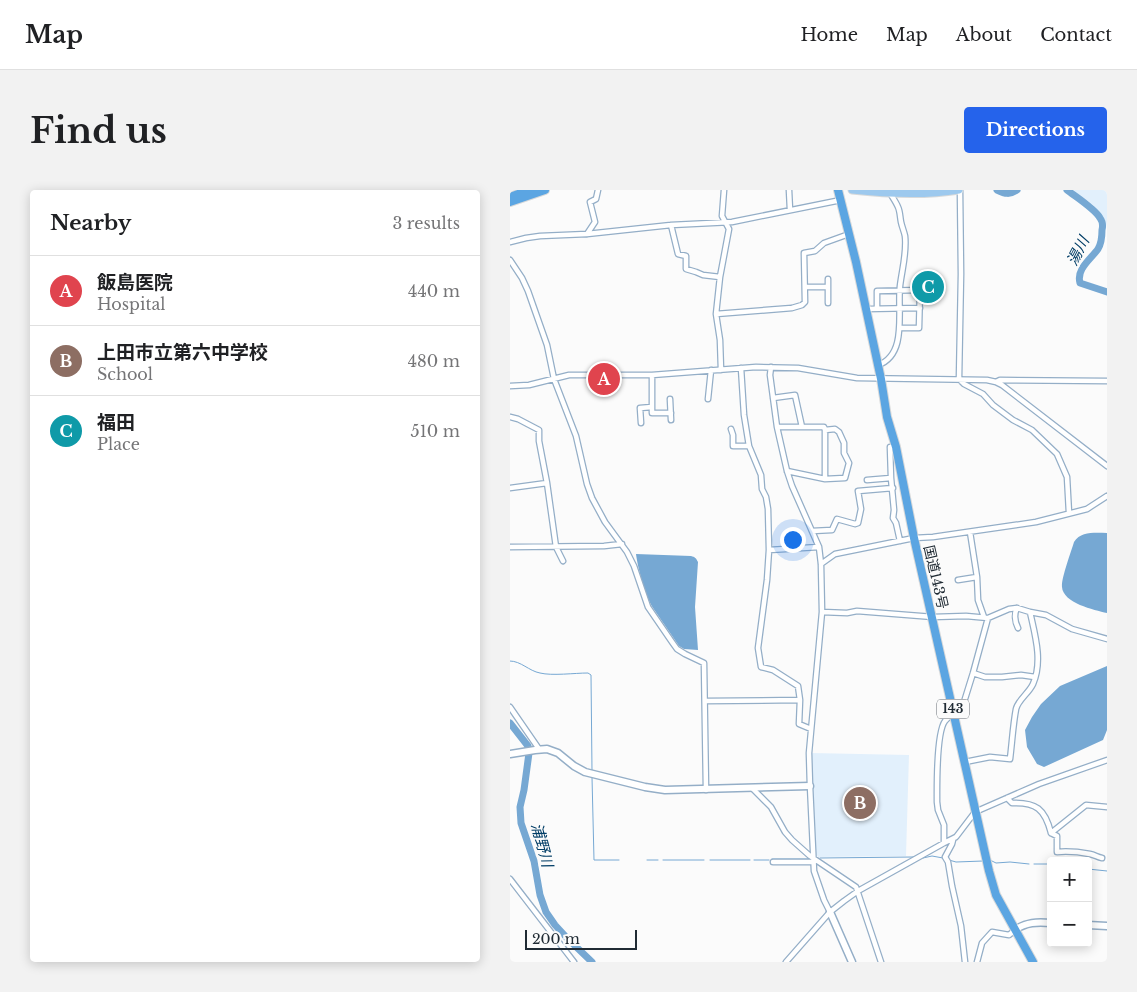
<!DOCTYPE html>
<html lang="en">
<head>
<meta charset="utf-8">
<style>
	:root { --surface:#fff; --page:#f2f2f2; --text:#202124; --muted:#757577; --line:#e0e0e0; --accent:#2563eb }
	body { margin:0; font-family:"Libre Baskerville","Noto Sans JP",serif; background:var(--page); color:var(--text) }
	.controls { position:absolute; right:15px; bottom:15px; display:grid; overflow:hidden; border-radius:5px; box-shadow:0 2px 12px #0003 }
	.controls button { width:45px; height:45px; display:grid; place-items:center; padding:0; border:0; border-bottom:1px solid var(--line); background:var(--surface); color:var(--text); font:25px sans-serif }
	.scale { position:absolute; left:15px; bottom:12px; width:112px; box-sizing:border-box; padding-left:5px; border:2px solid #202b34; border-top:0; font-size:14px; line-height:18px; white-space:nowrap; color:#202b34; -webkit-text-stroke:4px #fbfbfb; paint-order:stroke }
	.you { position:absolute; left:282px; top:349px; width:18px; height:18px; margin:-12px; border:4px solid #fff; border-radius:50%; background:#1a73e8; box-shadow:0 0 0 8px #1a73e833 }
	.badge { display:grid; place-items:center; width:32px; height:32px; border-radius:50%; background:var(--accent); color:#fff; font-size:16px; font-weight:700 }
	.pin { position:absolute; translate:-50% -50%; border:2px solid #fff; box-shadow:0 1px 5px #0006 }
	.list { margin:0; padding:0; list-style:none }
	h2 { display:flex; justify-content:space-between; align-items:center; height:65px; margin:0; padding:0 20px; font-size:21px }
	h2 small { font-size:16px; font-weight:400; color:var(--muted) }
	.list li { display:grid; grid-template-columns:32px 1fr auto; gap:15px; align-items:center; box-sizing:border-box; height:70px; padding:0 20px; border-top:1px solid var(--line) }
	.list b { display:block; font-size:19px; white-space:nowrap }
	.list p { margin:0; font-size:16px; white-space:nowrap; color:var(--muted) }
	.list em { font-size:16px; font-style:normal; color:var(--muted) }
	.map { position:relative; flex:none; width:597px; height:772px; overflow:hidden; border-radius:5px }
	header { display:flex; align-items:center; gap:30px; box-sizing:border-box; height:70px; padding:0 25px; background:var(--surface); border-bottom:1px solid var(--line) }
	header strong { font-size:24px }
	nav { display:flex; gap:28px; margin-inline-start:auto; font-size:18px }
	.intro { display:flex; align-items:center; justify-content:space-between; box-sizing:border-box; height:120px; padding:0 30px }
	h1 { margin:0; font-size:35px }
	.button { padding:12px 22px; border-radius:5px; background:var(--accent); color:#fff; font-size:18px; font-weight:700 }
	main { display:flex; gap:30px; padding:0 30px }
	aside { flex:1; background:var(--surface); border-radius:5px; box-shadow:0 2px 12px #0003 }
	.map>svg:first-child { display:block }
	.built { fill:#e2f0fc }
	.water { fill:#76a8d3 }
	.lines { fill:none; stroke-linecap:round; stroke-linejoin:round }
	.stream { stroke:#76a8d3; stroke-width:1 }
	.river { stroke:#76a8d3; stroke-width:7 }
	.street-casing { stroke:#94aec7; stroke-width:7 }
	.secondary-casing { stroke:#94aec7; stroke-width:9 }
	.primary-casing { stroke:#d7d9da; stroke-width:9 }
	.highway-casing { stroke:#d7d9da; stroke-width:10 }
	.street { stroke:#fff; stroke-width:4.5 }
	.secondary { stroke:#fff; stroke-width:6 }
	.primary { stroke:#9dc9ee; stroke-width:7 }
	.highway { stroke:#5ba5e2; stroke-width:8 }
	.labels { text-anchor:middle; stroke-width:4.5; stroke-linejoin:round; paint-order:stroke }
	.shield { fill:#fbfbfb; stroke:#626970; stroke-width:1 }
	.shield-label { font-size:12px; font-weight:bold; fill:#202b34 }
	.street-label { font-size:14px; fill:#202b34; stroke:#fbfbfb }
	.water-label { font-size:15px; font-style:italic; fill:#003d66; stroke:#fbfbfb }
</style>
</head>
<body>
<header>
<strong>Map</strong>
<nav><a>Home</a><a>Map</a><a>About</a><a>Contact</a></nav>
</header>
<div class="intro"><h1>Find us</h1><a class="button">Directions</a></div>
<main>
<aside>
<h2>Nearby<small>3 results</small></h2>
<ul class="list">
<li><span class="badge" style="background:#e0444e">A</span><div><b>飯島医院</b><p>Hospital</p></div><em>440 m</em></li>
<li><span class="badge" style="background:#8d6e63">B</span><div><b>上田市立第六中学校</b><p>School</p></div><em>480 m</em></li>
<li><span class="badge" style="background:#0f9aa8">C</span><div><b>福田</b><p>Place</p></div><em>510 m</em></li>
</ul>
</aside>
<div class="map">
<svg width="597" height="772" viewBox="0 0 597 772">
	<rect width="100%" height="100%" fill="#fbfbfb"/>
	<path class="built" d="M563 0H597V38L596 32 593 27 583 15Z
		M301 563 399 565 396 666 308 667 304 661Z"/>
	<path class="water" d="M597 343V423C584 420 553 413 552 397 551 389 561 362 564 352 571 341 585 343 597 343Z
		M126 364 181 366C185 367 186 368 188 372L185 417 188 460 174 459 169 456 143 418C135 405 128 379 126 364Z
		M597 476V540L593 550 534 577 527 574 517 557 515 540 522 527 531 514 550 496Z"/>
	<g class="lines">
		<path class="stream" d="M0 471C11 471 19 481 30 483 42 486 65 483 78 483L81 485 82 581
			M82 587 84 670H109
			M310 668 404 667
			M413 668 422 666 433 668
			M262 669H300
			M137 670H148
			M153 670H194
			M200 670H240
			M244 670H259
			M439 670 446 672 473 671
			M480 670 486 673 500 672 519 674
			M524 674H541
			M578 679 597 681"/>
		<path class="river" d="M487 0C495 4 500 5 507 0
			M557 0C566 7 585 19 590 28 593 32 593 36 592 40 592 46 591 54 588 59 581 69 566 79 570 93L597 102
			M0 533 18 556 19 563 14 600 10 617 11 633 24 671 30 705 36 722 45 735 57 748 82 772"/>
		<g class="street-casing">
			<path id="street" d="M279 0 280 20
				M450 0 451 84 449 189 454 194 473 204 483 215 503 230 522 240 547 264 557 287 559 323
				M161 35 168 64 176 66V79L186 82 193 85 210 87
				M77 44 85 32 80 12 86 9 88 0
				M0 52 16 48 30 46 77 44 161 35 222 32 331 10
				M0 70 12 88 18 101 37 155 44 189 66 246 77 294 82 308 95 332 117 362 124 376 138 417 162 452 167 459 175 464 194 473 196 600
				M295 97H318
				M318 113V89
				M356 119 410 118
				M367 119V101L410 100 409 138H390
				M206 124 282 118 292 115 295 112 294 63 305 61 314 53 339 44
				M368 175C398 165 387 120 390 96 392 79 397 63 395 46 394 41 392 37 391 32 390 27 390 21 388 17 386 12 383 8 380 3
				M261 177 260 185 267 237 277 281 282 296 309 357 311 374 312 422 299 563 300 596 304 681 314 710 320 722
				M231 178 234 225 239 256 251 285 252 299 256 307 258 319 259 360 257 390 248 458 251 477 263 480 288 496 290 510 289 534 301 539
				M211 180 210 150 206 124 210 87 219 39 212 26 214 0
				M486 192 490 190 597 191
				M0 196 19 195 59 185H142L246 177 288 178 347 188 477 190 486 192 492 195 597 276
				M263 208 285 205 292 237
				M160 209 161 230
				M198 209 201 180
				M142 217V223H161
				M0 227 8 229 29 240V251L37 293 46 357 53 371
				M131 233 130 218 142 217V185
				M267 237H314L315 240V289
				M221 239 223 245V256H239
				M386 257H380L381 288 384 320 383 328 386 333 390 351
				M277 281 315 289 335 288 339 273 334 263V253L329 242 325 239 315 240
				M357 290 381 288
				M0 298 37 293
				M302 341 322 340 327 329 345 334 348 333 351 319 348 301 383 298
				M460 342 467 387 468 410 474 427
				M0 357 94 356 112 354
				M259 360 309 357
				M311 374 325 364 404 348 423 347 526 332 577 319 597 306
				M448 390 467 387
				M507 418C504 424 505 432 508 438
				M312 422 337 423 347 421 423 427 456 426 478 428 499 419 507 418 520 422 536 425 562 439 597 449
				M463 483 475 487H492L511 485 525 487
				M196 511 290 510
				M0 517 29 559
				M455 572 480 567 500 569C502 553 503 535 506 519 508 510 519 503 523 494 533 471 525 445 520 422
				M242 598 261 617 275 642 282 650 300 666 346 697 371 772
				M497 608 502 613C526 612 535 619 541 643L547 646V662C558 661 569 662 580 664 585 665 587 667 592 668
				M541 643 576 615 597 617
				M443 650 442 654 435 667 438 672 442 696 451 736 455 772
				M434 653V635L428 620 427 612C427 596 426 543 435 531 441 524 449 520 454 512L463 483 478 428
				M263 672H303
				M0 689 64 772
				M276 772 320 722 334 711 348 701 434 653 446 647 465 622 529 594 597 570
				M467 772 472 753 482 742 499 745 505 740"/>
		</g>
		<g class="secondary-casing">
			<path id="secondary" d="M0 564 25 560 37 559 48 563 64 576 75 582 135 597 155 600 300 596
				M320 722 342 772
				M578 735 597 736
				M505 740C516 732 527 732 541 733"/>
		</g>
		<g class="primary-casing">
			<path id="primary" d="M342 0C378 4 413 6 449 0"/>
		</g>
		<g class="highway-casing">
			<path id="highway" d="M328 0 346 72 371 189 377 227 386 257 404 348 479 681 486 705 523 772
				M0 7 19 0
				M0 12 35 0"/>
		</g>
		<use href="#street" class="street"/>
		<use href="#secondary" class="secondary"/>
		<use href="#primary" class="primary"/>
		<use href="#highway" class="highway"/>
	</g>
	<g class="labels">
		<rect class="shield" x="427" y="509.5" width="32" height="19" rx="4"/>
		<g class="shield-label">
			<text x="443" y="523">143</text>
		</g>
		<g class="street-label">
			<text transform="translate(426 387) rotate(77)" y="5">国道143号</text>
		</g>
		<g class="water-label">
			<text transform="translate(568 61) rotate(-63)" y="5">湯川</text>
			<text transform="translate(32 655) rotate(75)" y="5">浦野川</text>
		</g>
	</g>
</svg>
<div class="controls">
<button>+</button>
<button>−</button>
</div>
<div class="scale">200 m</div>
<div class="you"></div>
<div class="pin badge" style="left:94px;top:189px;background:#e0444e">A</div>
<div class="pin badge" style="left:350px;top:613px;background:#8d6e63">B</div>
<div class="pin badge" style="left:418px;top:97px;background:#0f9aa8">C</div>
</div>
</main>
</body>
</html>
